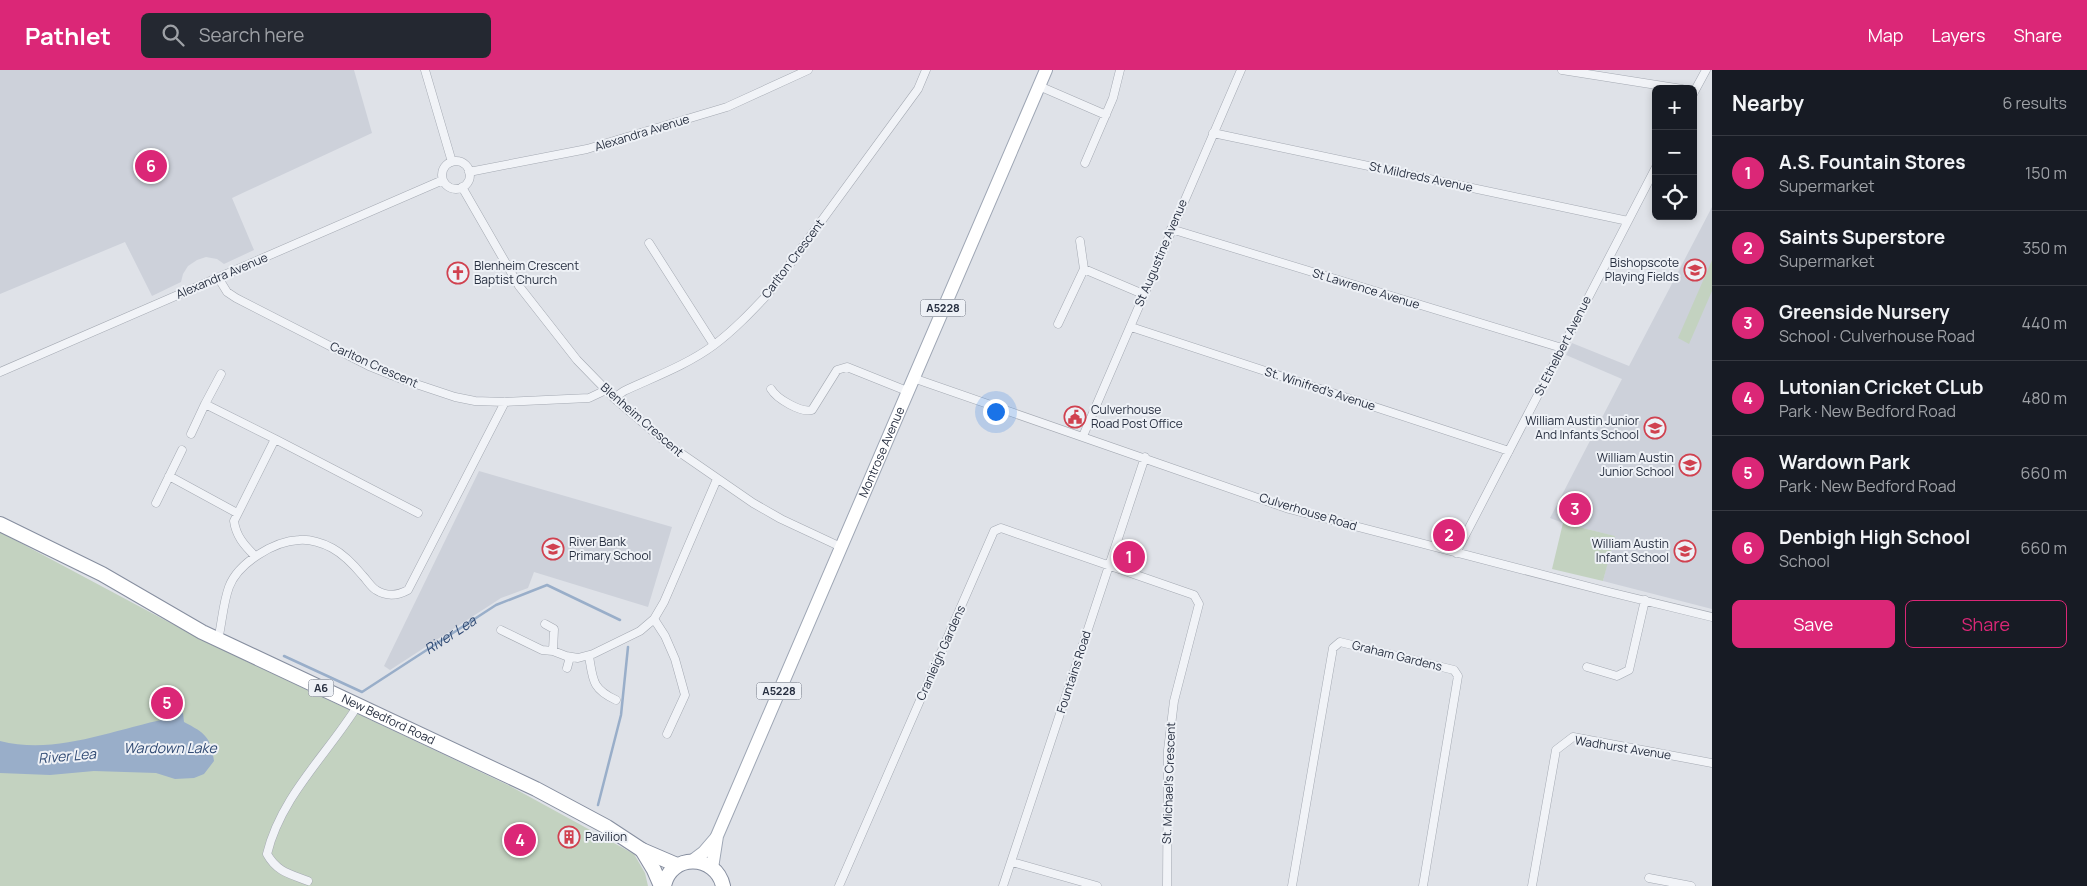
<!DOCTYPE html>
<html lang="en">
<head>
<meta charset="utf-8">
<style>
	:root { --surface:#171b24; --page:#242831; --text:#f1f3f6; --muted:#9ea1a6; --line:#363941; --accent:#db2777 }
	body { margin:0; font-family:Manrope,sans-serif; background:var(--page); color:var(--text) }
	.controls { position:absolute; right:15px; top:15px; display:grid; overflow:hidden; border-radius:8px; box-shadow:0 2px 8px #0003 }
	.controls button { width:45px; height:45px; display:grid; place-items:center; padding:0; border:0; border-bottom:1px solid var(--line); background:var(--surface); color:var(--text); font:25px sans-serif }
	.you { position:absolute; left:995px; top:341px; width:18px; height:18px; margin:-12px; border:4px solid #fff; border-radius:50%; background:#1a73e8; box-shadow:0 0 0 8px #1a73e833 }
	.badge { display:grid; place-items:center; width:32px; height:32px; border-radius:50%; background:var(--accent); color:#fff; font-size:16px; font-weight:700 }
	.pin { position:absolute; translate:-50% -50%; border:2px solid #fff; box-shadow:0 1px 5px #0006 }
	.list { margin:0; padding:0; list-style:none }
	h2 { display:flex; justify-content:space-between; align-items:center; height:65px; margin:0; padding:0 20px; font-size:21px }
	h2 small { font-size:16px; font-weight:400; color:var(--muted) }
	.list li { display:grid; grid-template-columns:32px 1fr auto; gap:15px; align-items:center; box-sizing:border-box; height:75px; padding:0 20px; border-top:1px solid var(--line) }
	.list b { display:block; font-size:19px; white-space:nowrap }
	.list p { margin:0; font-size:16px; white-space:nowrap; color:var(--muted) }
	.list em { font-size:16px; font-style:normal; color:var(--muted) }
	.actions { display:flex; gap:10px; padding:15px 20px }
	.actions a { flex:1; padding:11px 0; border:1px solid var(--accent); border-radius:8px; text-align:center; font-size:18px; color:var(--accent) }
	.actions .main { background:var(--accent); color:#fff }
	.icon { flex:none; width:28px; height:28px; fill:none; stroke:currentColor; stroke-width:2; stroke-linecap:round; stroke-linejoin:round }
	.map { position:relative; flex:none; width:1712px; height:816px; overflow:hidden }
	header { display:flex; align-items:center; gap:30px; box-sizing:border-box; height:70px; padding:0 25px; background:var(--accent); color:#fff }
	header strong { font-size:24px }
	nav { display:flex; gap:28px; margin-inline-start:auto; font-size:18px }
	.search { width:350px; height:45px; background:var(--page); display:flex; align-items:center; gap:12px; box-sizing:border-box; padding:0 18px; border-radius:8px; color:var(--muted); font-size:19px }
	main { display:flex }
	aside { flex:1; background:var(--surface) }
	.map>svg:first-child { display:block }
	.built { fill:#cdd1da }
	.green { fill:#c3d2c0 }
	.water { fill:#99aec9 }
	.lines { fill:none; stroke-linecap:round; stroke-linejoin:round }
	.stream { stroke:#99aec9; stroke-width:2.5 }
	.street-casing { stroke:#a4a9b2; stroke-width:9 }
	.primary-casing { stroke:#9ea6b4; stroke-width:14 }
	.highway-casing { stroke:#868e9f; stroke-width:16 }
	.street { stroke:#f1f3f7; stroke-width:8 }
	.primary { stroke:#fff; stroke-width:12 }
	.highway { stroke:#fff; stroke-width:14 }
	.labels { text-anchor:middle; stroke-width:4; stroke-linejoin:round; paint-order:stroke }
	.shield { fill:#eef1f6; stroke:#636977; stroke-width:1 }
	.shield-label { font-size:11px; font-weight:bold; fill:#272f40 }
	.street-label { font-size:12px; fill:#272f40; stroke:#eef1f6 }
	.poi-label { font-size:12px; fill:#272f40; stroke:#eef1f6; text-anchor:end }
	.water-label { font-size:14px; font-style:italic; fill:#314b74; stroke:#eef1f6 }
</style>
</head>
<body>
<header>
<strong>Pathlet</strong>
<div class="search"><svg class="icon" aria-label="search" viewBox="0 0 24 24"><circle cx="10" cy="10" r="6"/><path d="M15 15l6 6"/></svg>Search here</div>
<nav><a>Map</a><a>Layers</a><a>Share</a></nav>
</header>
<main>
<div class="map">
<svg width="1712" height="816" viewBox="0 0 1712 816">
	<rect width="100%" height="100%" fill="#dfe2e8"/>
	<path class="built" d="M0 0H354L372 63 232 128 254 180 224 194 217 189 206 187 197 190 188 196 183 204 181 212 152 226 125 172 0 224Z
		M1712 137V539L1603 511 1614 466 1563 453 1550 448 1622 309 1566 285 1572 273 1629 296Z
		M479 401 672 457 648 537 534 502 528 518 501 528 390 600 384 596Z"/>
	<path class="green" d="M1712 190V221L1689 274 1678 268Z
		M1563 453 1615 466 1603 511 1552 499Z
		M0 462 206 572 508 715 634 784 645 803 648 816H0Z"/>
	<path class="water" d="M176 640 183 643 184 652C205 663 211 667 214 691L204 704 194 708 175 709 156 703 94 701 50 705 0 703V671C56 685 112 660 166 649Z"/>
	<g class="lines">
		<g class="stream">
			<path id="s1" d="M284 586 362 622 496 535 547 515 620 550"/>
			<path d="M598 735 621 645 628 577"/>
		</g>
		<g class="street-casing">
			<path id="street" d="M425 0 452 92
				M1562 0 1682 19
				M1039 16 1106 45
				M1693 24 1706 0
				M1213 63 1628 151
				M442 105a14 14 0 1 1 28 0a14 14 0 1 1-28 0Z
				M1085 93 1113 28 1120 0
				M469 102 587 79 727 37 808 0
				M462 117 519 216 577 290 614 328 669 375 753 433 781 449 841 477
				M1171 159 1562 278
				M1080 171 1084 199
				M649 173 714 275
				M219 209 227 222 236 228 369 296 404 310 455 327 475 331 505 332 589 328 606 320
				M1058 254 1084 199 1143 224
				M1131 257 1509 381
				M0 302 443 110
				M221 304 205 334 275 369
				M913 308 1289 439 1605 521 1712 547
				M771 319C777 329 801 343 812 340L837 300 847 297 907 321
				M614 328 624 321C654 307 687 295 714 275 734 260 751 242 768 224L918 19 926 0
				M191 364 205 334
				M1083 366 1241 0
				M169 406 237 443
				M156 433 182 380
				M1456 483 1656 97
				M255 486C244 475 236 466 234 451L275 369 418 443
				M545 554 554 559 553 581
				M501 560 542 580 553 581 566 586 578 588 593 584 640 561 654 549
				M218 570C222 553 223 533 229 517 238 493 274 471 299 470 310 469 322 473 332 478 345 485 354 495 363 506 367 510 371 517 376 520 387 527 397 526 408 520L505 332
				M589 586C593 610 592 619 616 630
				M1587 597 1617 606 1629 600 1645 530
				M567 598 570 587
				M667 664 685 625 675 589 665 566 654 549 664 532 717 409
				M1012 792 1097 816
				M1649 808 1691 816
				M308 811C290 804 277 802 267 784 281 726 327 685 358 635
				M839 816 994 461 1001 458 1194 525 1199 534 1174 631 1168 680 1167 816
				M1003 816 1145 387
				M1292 816 1333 578 1340 572 1454 600 1458 606 1423 816
				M1532 816 1556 680 1573 667 1712 693"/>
		</g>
		<g class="primary-casing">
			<g id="primary">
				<path d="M692 791 704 782 716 768"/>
				<path id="s2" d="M712 798 717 766 1046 0"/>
			</g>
		</g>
		<g class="highway-casing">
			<g id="highway">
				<path id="s3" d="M0 454 102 504 202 562 536 719 607 757 642 780 677 795"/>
				<path d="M642 780 654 800 661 816"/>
				<path d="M664 816C670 783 716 784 723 816"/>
			</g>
		</g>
		<use href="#street" class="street"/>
		<use href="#primary" class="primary"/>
		<use href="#highway" class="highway"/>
	</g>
	<defs>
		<g id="school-ring" transform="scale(1.125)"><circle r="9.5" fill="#eef1f6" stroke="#d0414f" stroke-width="1.5"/><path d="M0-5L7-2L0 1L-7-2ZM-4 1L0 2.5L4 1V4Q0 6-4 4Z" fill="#d0414f"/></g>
		<g id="church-ring" transform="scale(1.125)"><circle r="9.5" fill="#eef1f6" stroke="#d0414f" stroke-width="1.5"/><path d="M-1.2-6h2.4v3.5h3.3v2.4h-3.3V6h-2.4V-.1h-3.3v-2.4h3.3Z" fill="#d0414f"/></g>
		<g id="civic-ring" transform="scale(1.125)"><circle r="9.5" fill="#eef1f6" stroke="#d0414f" stroke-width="1.5"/><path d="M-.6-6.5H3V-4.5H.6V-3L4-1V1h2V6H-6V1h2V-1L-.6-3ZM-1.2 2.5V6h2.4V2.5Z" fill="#d0414f"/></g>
		<g id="building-ring" transform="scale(1.125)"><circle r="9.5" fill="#eef1f6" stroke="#d0414f" stroke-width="1.5"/><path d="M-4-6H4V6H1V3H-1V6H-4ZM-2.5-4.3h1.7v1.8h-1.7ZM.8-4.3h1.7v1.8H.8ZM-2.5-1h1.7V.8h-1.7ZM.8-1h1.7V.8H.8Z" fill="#d0414f"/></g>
	</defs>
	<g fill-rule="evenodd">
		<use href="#school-ring" x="1695" y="200"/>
		<use href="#church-ring" x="458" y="203"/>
		<use href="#civic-ring" x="1075" y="347"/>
		<use href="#school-ring" x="1655" y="358"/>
		<use href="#school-ring" x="1690" y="395"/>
		<use href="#school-ring" x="553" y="479"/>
		<use href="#school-ring" x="1685" y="481"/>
		<use href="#building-ring" x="569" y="767"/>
	</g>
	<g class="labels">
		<g class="shield">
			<rect x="920.5" y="229.5" width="45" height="17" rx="4"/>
			<rect x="308.5" y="609.5" width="25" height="17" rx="4"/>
			<rect x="756.5" y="612.5" width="45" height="17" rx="4"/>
		</g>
		<g class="shield-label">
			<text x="943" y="242">A5228</text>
			<text x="321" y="622">A6</text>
			<text x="779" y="625">A5228</text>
		</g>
		<g class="street-label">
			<text transform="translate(642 63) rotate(-17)" y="4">Alexandra Avenue</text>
			<text transform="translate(1421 107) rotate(12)" y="4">St Mildreds Avenue</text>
			<text transform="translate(1161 183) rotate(-67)" y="4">St Augustine Avenue</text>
			<text transform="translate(793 189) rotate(-53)" y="4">Carlton Crescent</text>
			<text transform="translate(222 206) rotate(-23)" y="4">Alexandra Avenue</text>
			<text transform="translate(1366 219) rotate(17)" y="4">St Lawrence Avenue</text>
			<text transform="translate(1563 276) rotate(-63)" y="4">St Ethelbert Avenue</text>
			<text transform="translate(374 295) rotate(24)" y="4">Carlton Crescent</text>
			<text transform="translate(1320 319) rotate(18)" y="4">St. Winifred's Avenue</text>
			<text transform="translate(642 350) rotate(41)" y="4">Blenheim Crescent</text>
			<text dy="4" stroke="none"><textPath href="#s2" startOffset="450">Montrose Avenue</textPath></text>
			<text transform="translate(1308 442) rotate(17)" y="4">Culverhouse Road</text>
			<text transform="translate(941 583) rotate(-66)" y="4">Cranleigh Gardens</text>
			<text transform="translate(1397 586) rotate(14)" y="4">Graham Gardens</text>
			<text transform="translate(1074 602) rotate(-72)" y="4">Fountains Road</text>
			<text dy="4" stroke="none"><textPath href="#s3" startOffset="435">New Bedford Road</textPath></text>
			<text transform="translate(1623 678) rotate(9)" y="4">Wadhurst Avenue</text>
			<text transform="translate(1169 713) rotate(-88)" y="4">St. Michael's Crescent</text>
		</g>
		<g class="poi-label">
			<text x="1679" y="197">Bishopscote<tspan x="1679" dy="14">Playing Fields</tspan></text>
			<text x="474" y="200" text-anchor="start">Blenheim Crescent<tspan x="474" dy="14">Baptist Church</tspan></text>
			<text x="1091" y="344" text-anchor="start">Culverhouse<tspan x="1091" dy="14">Road Post Office</tspan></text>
			<text x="1639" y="355">William Austin Junior<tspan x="1639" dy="14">And Infants School</tspan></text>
			<text x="1674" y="392">William Austin<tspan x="1674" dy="14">Junior School</tspan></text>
			<text x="569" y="476" text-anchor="start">River Bank<tspan x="569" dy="14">Primary School</tspan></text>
			<text x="1669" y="478">William Austin<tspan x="1669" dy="14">Infant School</tspan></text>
			<text x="585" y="771" text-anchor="start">Pavilion</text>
		</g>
		<g class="water-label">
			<text dy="5" stroke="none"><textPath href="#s1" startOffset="191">River Lea</textPath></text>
			<text x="170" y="683">Wardown Lake</text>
			<text transform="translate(67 686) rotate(-5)" y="5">River Lea</text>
		</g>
	</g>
</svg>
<div class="controls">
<button>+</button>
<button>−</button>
<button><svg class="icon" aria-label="locate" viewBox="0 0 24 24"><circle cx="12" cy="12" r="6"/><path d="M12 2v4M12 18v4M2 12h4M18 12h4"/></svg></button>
</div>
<div class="you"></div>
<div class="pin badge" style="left:1129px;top:487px">1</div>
<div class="pin badge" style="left:1449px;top:465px">2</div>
<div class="pin badge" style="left:1575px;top:439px">3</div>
<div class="pin badge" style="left:520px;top:770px">4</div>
<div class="pin badge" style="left:167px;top:633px">5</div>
<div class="pin badge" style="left:151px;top:96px">6</div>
</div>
<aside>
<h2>Nearby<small>6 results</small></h2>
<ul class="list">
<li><span class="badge">1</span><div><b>A.S. Fountain Stores</b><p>Supermarket</p></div><em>150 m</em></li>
<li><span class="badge">2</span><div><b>Saints Superstore</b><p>Supermarket</p></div><em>350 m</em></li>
<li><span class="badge">3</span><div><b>Greenside Nursery</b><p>School · Culverhouse Road</p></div><em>440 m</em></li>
<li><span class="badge">4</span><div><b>Lutonian Cricket CLub</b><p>Park · New Bedford Road</p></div><em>480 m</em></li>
<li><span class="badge">5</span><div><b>Wardown Park</b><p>Park · New Bedford Road</p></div><em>660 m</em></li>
<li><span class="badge">6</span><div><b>Denbigh High School</b><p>School</p></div><em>660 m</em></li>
</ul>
<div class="actions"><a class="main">Save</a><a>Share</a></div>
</aside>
</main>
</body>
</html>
